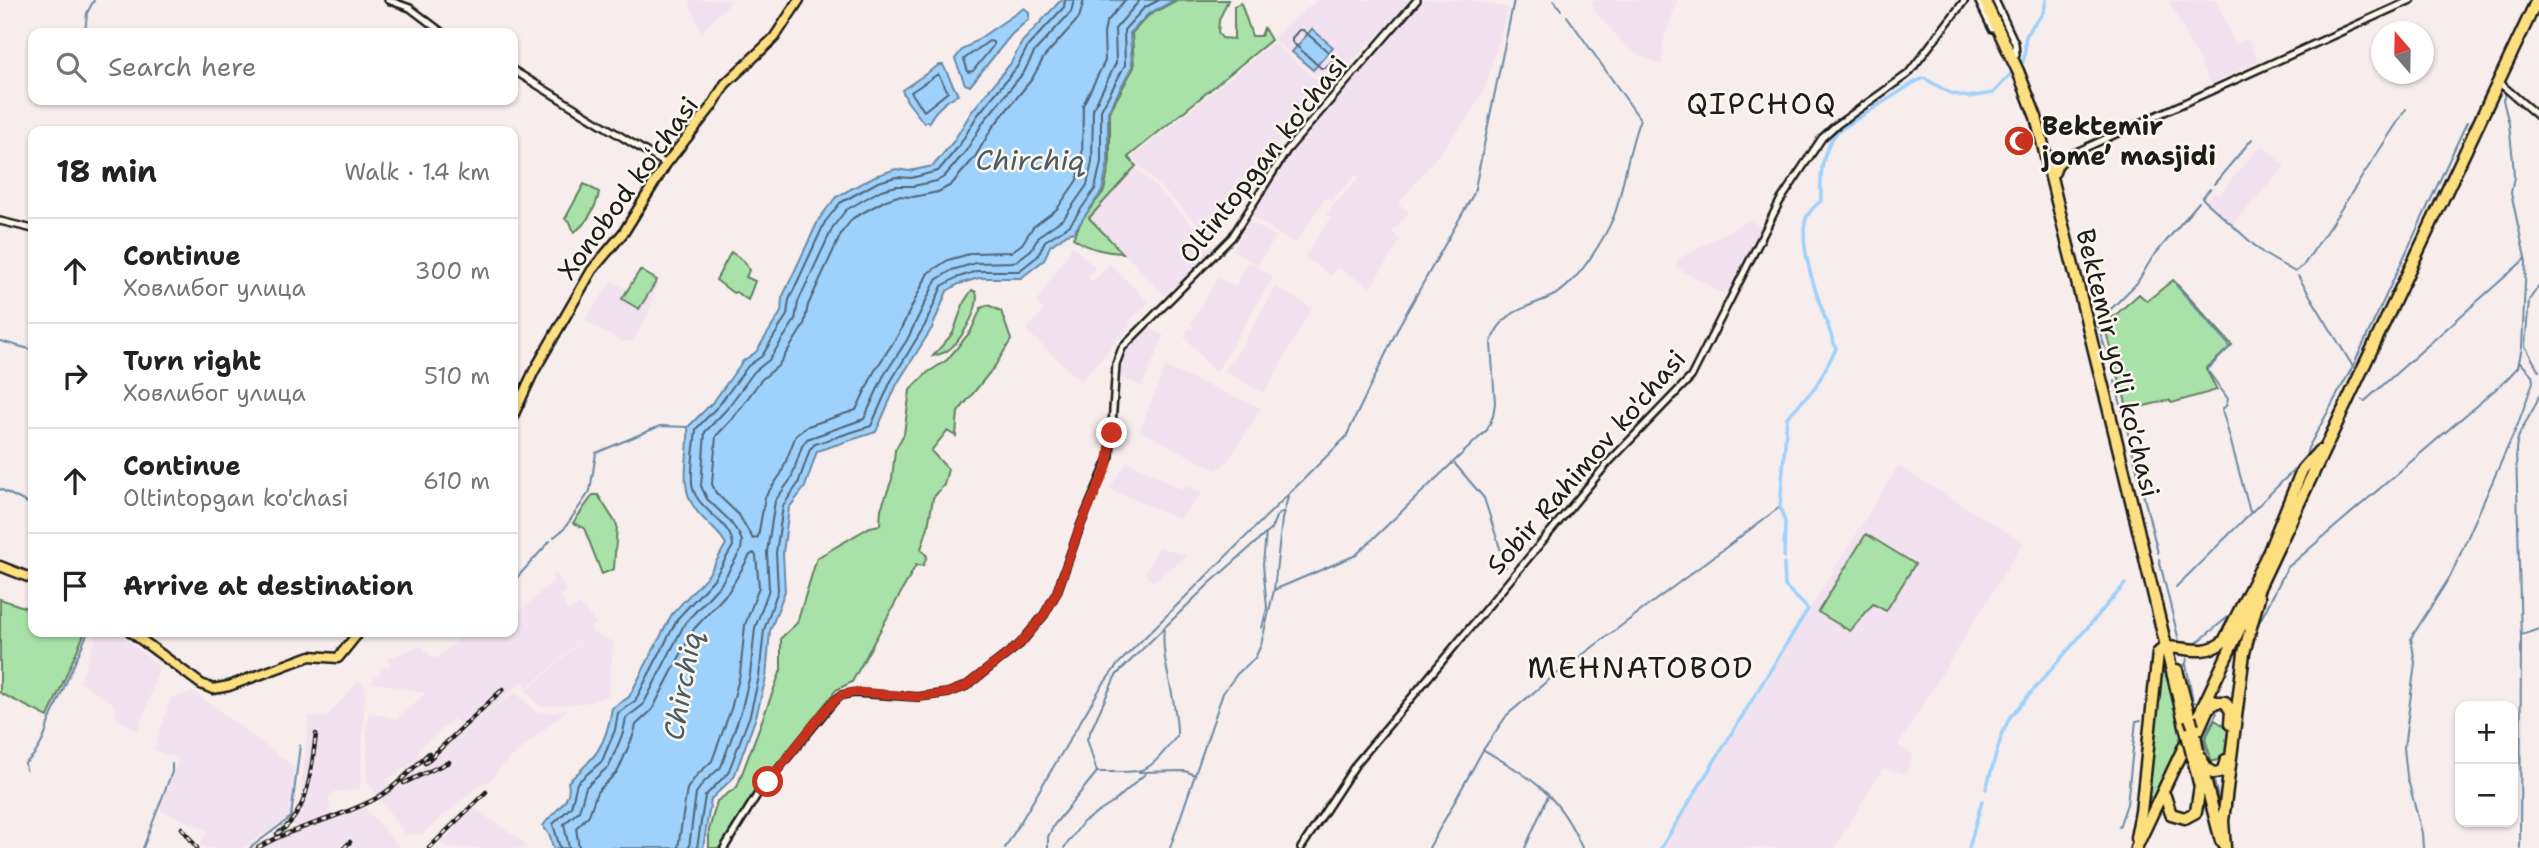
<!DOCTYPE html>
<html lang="en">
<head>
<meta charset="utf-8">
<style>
	:root { --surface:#fff; --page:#f6f6f6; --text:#222; --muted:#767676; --line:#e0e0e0 }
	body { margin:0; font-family:"Shantell Sans",sans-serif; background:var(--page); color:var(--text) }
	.controls { position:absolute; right:21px; bottom:21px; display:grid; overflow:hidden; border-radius:14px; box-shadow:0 2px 5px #0004 }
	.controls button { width:63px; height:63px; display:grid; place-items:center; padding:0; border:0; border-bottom:2px solid var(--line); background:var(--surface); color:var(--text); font:35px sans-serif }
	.compass { position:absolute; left:2371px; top:21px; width:63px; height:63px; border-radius:50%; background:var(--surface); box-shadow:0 2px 5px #0004; rotate:340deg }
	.stop { position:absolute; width:21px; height:21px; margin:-16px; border:5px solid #c8321e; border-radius:50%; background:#fff }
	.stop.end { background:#c8321e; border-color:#fff; box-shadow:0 2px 7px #0008 }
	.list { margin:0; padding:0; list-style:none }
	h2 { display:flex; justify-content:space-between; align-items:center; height:91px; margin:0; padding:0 28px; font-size:30px }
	h2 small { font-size:23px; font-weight:400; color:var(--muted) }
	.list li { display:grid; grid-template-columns:46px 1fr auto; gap:21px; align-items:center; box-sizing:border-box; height:105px; padding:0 28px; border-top:2px solid var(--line) }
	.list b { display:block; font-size:26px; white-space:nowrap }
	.list p { margin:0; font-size:23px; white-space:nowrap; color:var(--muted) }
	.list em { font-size:23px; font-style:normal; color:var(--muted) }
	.icon { flex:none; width:38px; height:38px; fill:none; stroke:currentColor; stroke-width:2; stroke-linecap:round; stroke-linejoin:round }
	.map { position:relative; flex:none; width:2539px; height:848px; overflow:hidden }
	.search { position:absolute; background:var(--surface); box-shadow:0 2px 5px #0004; left:28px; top:28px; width:490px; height:77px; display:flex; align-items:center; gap:18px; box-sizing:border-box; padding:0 24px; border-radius:14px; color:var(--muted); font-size:26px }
	.panel { position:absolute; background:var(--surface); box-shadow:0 2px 5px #0004; left:28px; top:126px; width:490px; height:511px; border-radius:14px }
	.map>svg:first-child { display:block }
	.built { fill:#f2e1ee; fill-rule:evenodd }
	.green { fill:#a8e2a8; stroke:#627f62; stroke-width:2 }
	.water { fill:#9ed1fb; stroke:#6a89a2; stroke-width:2 }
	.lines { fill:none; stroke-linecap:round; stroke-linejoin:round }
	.shore { stroke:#506475; stroke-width:2 }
	.stream { stroke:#6a89a2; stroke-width:2 }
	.canal { stroke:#9ed1fb; stroke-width:3.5 }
	.minor-casing { stroke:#1c1c1c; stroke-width:10 }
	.major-casing { stroke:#1c1c1c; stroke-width:13 }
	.highway-casing { stroke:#1c1c1c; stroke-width:15 }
	.minor { stroke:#fbf7ec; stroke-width:5 }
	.major { stroke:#fedf80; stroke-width:8 }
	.highway { stroke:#fedf80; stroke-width:10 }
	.rail-casing { stroke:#1c1c1c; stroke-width:4.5 }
	.rail { stroke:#fbf7ec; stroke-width:2; stroke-dasharray:5; stroke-linecap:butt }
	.highway-bridge-casing { stroke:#1c1c1c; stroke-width:15; stroke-linecap:butt }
	.highway-bridge { stroke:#fedf80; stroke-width:10 }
	.route { stroke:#c8321e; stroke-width:9 }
	.labels { text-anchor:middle; stroke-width:5; stroke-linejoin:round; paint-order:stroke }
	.poi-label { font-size:26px; font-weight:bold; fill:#1c1c1c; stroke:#fbf7ec; text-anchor:start }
	.street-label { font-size:26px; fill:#1c1c1c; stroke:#fbf7ec }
	.water-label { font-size:28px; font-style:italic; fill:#4a5b6a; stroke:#fbf7ec }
	.quarter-label { font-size:30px; letter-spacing:2px; fill:#1c1c1c; stroke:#fbf7ec }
</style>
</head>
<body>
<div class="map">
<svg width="2539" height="848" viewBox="0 0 2539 848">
	<rect width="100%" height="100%" fill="#f7eded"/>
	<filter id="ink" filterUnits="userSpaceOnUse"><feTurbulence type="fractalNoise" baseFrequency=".0143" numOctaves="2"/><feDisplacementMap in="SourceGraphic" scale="14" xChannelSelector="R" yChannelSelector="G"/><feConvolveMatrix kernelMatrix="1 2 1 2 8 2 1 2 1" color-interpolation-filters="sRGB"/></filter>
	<g filter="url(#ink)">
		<path class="built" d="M689 0H733L701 32Z
			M1318 0H1412L1352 61 1330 87 1273 39 1285 26Z
			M1423 0H1469L1508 8 1485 88 1468 118 1398 204 1409 212 1392 232 1401 240 1370 287 1337 267 1331 276 1305 256 1331 218 1326 214 1359 178 1356 175 1331 201 1326 197 1295 244 1250 215 1288 152Z
			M1592 0H1677L1663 42 1662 65 1637 54 1626 46 1594 11Z
			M2216 0 2235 44 2248 39 2258 62 2211 84 2169 1Z
			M1273 43 1326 87 1278 142 1214 241 1132 158Z
			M2263 146 2285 166 2231 226 2205 203 2213 193 2219 195 2258 148Z
			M1137 168 1217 250 1176 291 1172 287 1164 295 1090 217Z
			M1749 220 1764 229 1730 298 1675 266 1679 259Z
			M1250 221 1276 237 1257 265 1233 250Z
			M1073 246 1095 268 1087 277 1092 282 1110 264 1149 303 1133 317 1129 323V328L1081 381 1026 330 1044 310 1051 316 1036 302Z
			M1249 262 1273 277 1217 371 1214 372 1184 336 1189 328 1192 329 1194 325 1191 323 1218 278 1235 287Z
			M639 269 658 280 648 315 633 340 622 342 585 320 612 281 626 289Z
			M1276 287 1312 308 1264 393 1224 371 1241 348Z
			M1148 328 1164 336 1142 386 1119 377 1120 363 1125 350Z
			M1165 367 1261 408 1228 461 1217 470 1140 431Z
			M1127 461 1183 490 1189 486 1202 493 1179 519 1110 489Z
			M1898 466 2023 542 1898 745 1913 755 1906 774 1883 768 1834 848H1663Z
			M1159 547 1188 556 1153 581 1147 578 1148 575 1145 574Z
			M556 573 566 591 560 596 568 611 580 605 596 623 591 627 593 633 613 642 609 695 590 702 541 707 526 691 580 643 577 644 528 687 522 681 470 728 510 695 516 693 536 712 552 713 569 708 497 770 494 777 485 784 482 783 422 834H405L367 781V723L369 713 397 719 426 693 384 684H372L374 675 380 676 381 668 389 666 388 658 421 646 433 658H437L467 632H513V614L515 616 554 580 552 576ZM454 719 468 730 462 731 418 772 415 771 394 789 391 788 382 793 390 787 386 780 422 757 417 750Z
			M98 632H115L160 666 138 731 117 718 113 703 80 682Z
			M359 681 365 687 360 789 333 792 332 796 328 797 331 815 296 827 291 823 299 809 309 716 326 718Z
			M194 692 296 769 291 816 242 848H206L200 844 208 830 160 810 179 759 154 750 171 698Z
			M364 807 400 848H265L264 843Z
			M473 808 524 842 526 848H449L441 843Z"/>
		<path class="green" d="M1199 0H1228L1219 20 1218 33 1222 38 1234 39V6L1241 3 1252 36H1261L1264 28 1271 40 1128 157 1136 166 1089 218 1123 253C1104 252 1089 249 1073 238L1083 218 1104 191 1110 162V111L1134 67 1132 33 1149 15 1177 1Z
			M584 184 599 192C597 206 586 225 574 232L570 222 565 219Z
			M731 252 744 261 749 270 746 277 755 281 748 300 736 292 733 293 716 280Z
			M640 270 657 280 639 309 622 299Z
			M2173 280 2232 345 2206 369 2217 390 2172 403 2169 400 2128 410 2104 325 2139 294 2147 301Z
			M972 290 976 292C981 308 959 345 945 352 941 354 937 355 933 356L953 333 964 302Z
			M988 305 1001 311 1011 340 995 366 958 412 956 436 947 431 931 451 948 469 944 485 933 498 928 527 921 549 927 556 923 566 916 565 852 682 836 690 757 791 722 848H709V830L717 801 737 787 781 670V638L797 623 817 558 870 527 880 525 881 509 892 479 895 450 904 434 910 390 927 373 947 360 971 331 981 308Z
			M593 495H598L617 525 614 569 602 574 584 528 573 523Z
			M1866 534 1915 564 1886 611 1873 604 1850 631 1818 612Z
			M0 599 33 610V632H85L48 717 0 693Z
			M2164 671 2173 694 2182 735 2154 800 2149 796 2145 788 2159 680Z
			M2215 720 2232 731 2230 755 2212 762 2205 739Z"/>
		<path class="water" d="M1061 0H1175L1148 14 1130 33 1132 66 1108 112V162L1102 191 1074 232 1067 234 1050 246 1044 260 1021 278H979L959 284 947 291 932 328 897 384 876 432 817 451 805 487 789 508 783 553 785 591 770 631 766 678 756 717 734 777 711 799 703 848H553L550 836 543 826C553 810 573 803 568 782 596 757 606 746 612 708L629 697 672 614 709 574 726 544C718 529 702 521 694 507 678 483 690 454 688 427L714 401 743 361 756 352 781 312 782 298 819 219 836 197 875 176 896 169 909 171 933 166 953 142 972 111 1011 63 1022 42Z
			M1024 8 1029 12V19L1011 35 970 86 965 84 955 59 961 51Z
			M1312 29 1333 47 1313 70 1292 52Z
			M939 65H943L958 95C949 98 932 112 929 123L927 121 924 123 907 101 902 90Z"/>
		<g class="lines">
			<path class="shore" d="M1084 0 1079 18 1044 57 1032 79 992 128 975 157 951 185 938 192 913 197 898 196 886 200 853 218 842 232 808 305 804 325 778 366 761 380 734 417 716 436 712 484 716 493 739 515 753 539 758 537 765 497 781 474 796 435 808 426 856 410 874 372 898 335 928 273 948 260 973 253 1011 252 1022 244 1033 227 1057 209 1077 180 1082 161 1083 105 1105 61 1104 34 1106 23 1125 0
				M1299 30H1303L1333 56V60L1325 68H1321L1292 42V38Z
				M989 41 993 42V46L973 71 968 72 964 59Z
				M938 74 948 92 924 111 911 92Z
				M560 848 553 824 571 807 577 783 602 761 615 730 618 713 635 701 678 618 714 579 733 546C732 522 700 512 693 489 689 475 695 445 696 429L719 405 748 366 762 356 787 315 789 300 825 222 840 203 878 182 896 177 911 178 938 171 959 146 977 116 1017 67 1028 46 1064 7 1065 0
				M569 848 564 824 579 811 586 787 609 766 623 733 626 718 643 705 685 623 721 584 741 550 742 541 739 534 729 520 707 499 701 486 705 432 726 410 754 372 769 360 795 320 798 302 833 227 846 210 881 190 897 186H913L937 181 944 177 966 151 984 121 1024 72 1035 51 1071 12 1074 0
				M579 848 576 828 589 815 597 792 618 771 633 736 636 725 652 710 694 629 729 591 750 555 754 553 756 556 759 587 745 625 740 674 731 709 712 761 697 775 687 789 678 848
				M689 848 696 793 704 782 721 767 741 712 750 675 755 628 769 589 767 552 775 501 791 479 802 446 807 439 864 419 883 377 907 340 936 280 952 270 976 263 1015 262 1031 250 1040 235 1064 218 1087 185 1092 162 1093 109 1116 63 1115 29 1140 0
				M697 848 705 796 728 773 750 715 759 677 764 630 778 590 776 553 783 506 798 484 810 449 815 444 871 426 891 381 925 325 942 286 956 278 977 271H1019L1038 256 1045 241 1070 225 1095 189 1101 162V110L1125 65 1124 30 1144 8 1159 0"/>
			<path class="stream" d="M1554 0 1561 10
				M85 33 87 13 94 0
				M2214 184 2252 139
				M2202 198 2264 254 2295 272 2303 266 2332 223 2406 109
				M2202 198 2210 189
				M2298 276 2352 365
				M2176 285 2228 344 2229 348 2208 369V371L2228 399 2226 406 2222 409 2250 512
				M2539 286 2529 300 2525 346 2539 371
				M0 341 33 350
				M2112 369 2097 323 2137 283 2152 258 2199 202
				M2115 381 2122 410
				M2362 400 2365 401 2525 259
				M2126 425 2158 553
				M1455 464 1484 498 1506 567
				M0 489 33 506
				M554 537 564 529 590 491 596 453 660 426 688 427
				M2159 559 2179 641
				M513 582 550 541
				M2176 587 2305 459 2308 448 2353 366 2467 122
				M1274 590 1356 555 1487 430 1493 416 1495 403 1491 343C1504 300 1546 309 1569 284 1586 268 1611 229 1617 207 1625 178 1629 147 1640 119L1567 16
				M2260 621 2287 568 2504 382 2518 367 2522 347 2526 262 2511 193 2514 177 2513 161 2509 124 2503 100 2509 87 2539 113
				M1262 628 1267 608 1263 564 1266 533
				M2521 635 2539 629
				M2193 646 2235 611
				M2161 661 2168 675
				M2186 664 2193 701 2196 703
				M2184 677V665L2186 664 2187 658
				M1484 750C1533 779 1559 794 1582 848
				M2210 765 2203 738 2217 713 2213 710
				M26 770 25 763C36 756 46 737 48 724L88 632
				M1097 772 1087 739 1115 677 1121 670 1209 584 1271 529 1276 517 1282 512
				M1098 772C1149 772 1145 775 1177 736 1178 699 1160 664 1164 627
				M1139 772 1185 771 1195 775
				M2213 777 2220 806
				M2146 796 2151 801
				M2119 827 2127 804 2136 721 2141 720
				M2230 842 2231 848
				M143 848 172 772V764
				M250 848 291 817 300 745
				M1005 848 1101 687 1119 663 1346 437 1400 324 1474 193 1514 0
				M1048 848V837L1054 825 1097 772
				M1064 848 1083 822 1114 802 1146 773
				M1170 848 1223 693 1237 674 1255 658 1261 645 1274 590 1282 519 1288 497
				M1429 848 1483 750 1507 715 1546 682 1780 507
				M1525 848 1548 796
				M2423 848 2422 833 2407 776 2404 748 2415 663 2411 638 2451 575 2518 424 2533 382 2532 375 2520 362
				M2520 848 2521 639 2516 449C2517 428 2534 415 2539 395"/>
			<path class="canal" d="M1784 557 1785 522 1780 507 1787 417 1815 388 1836 349C1825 315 1799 258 1805 222 1807 213 1814 207 1821 201 1820 177 1821 149 1838 131L1915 82 1924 78 1950 93 1968 97 1993 93 2023 61C2027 53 2023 42 2027 34 2035 18 2044 20 2046 0
				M1986 789 2002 734 2010 717 2125 584
				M1661 848 1808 609 1785 586 1784 564
				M1969 848 1982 801"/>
			<g class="minor-casing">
				<path id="minor" d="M388 0 410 8 443 33
					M1978 0 1992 29
					M1995 0 2015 43 2016 55
					M513 70 666 164
					M2502 85 2539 117
					M2063 158 2411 0
					M0 221 33 229
					M724 848 757 795 834 701 842 695 854 693 918 697 948 693 966 686 1020 644 1044 615 1057 592 1081 524 1110 456 1116 364 1122 348 1232 237 1287 150 1417 0
					M1301 848 1356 764 1607 464 1691 377 1780 201 1822 138 1834 127 1908 74 1965 0"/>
			</g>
			<g class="major-casing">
				<path id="major" d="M513 416 534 371 592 270 624 232 666 164 712 106 725 84 774 38 799 0
					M0 566 33 579
					M131 632 201 684 213 689 229 686 310 656 338 658 359 632"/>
			</g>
			<g class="highway-casing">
				<path id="highway" d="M1984 0 2018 71 2036 117 2124 471 2187 734
					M2054 172 2057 164 2063 158
					M2177 670 2190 718
					M2210 707 2216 702H2225L2231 711 2230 724
					M2194 740 2212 699
					M2192 754 2200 787
					M2200 757 2207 769 2213 773 2222 772 2226 760
					M2201 764 2221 841
					M2165 796 2171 814 2185 818 2196 812 2200 786
					M2136 838 2141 812 2158 653 2165 647C2185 647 2206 657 2224 641L2269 551 2302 470 2319 451
					M2136 848 2537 0
					M2225 848 2223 821 2244 653 2259 597"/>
			</g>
			<use href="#minor" class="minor"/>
			<use href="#major" class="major"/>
			<use href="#highway" class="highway"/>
			<g class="rail-casing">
				<path id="rail" d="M425 763 503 689
					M404 783 449 762
					M182 828 197 848
					M277 834C310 812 311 770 316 734
					M258 848C294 826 338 819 375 799 395 788 412 769 429 753
					M344 848 350 842
					M429 848 486 792"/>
			</g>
			<use href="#rail" class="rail"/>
			<g class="highway-bridge-casing">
				<path id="highway-bridge" d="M2190 718 2193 726
					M2187 734 2192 754
					M2195 734 2198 751"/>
			</g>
			<use href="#highway-bridge" class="highway-bridge"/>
		</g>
	</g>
	<g class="lines" filter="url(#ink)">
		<path class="route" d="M768 782 822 714 834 701 842 695 855 692 918 697 948 693 966 686 1020 644 1044 615 1057 592 1081 524 1107 467 1112 433"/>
	</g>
	<defs>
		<g id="mosque-disc" transform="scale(1.575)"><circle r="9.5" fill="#c8321e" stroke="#fbf7ec"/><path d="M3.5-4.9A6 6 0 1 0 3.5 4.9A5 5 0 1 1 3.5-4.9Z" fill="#fff"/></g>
	</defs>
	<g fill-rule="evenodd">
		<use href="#mosque-disc" x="2019" y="141"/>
	</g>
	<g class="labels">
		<g class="poi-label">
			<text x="2042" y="135">Bektemir<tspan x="2042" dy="30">jome’ masjidi</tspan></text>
		</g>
		<g class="street-label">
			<text transform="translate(1263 159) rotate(-52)" y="9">Oltintopgan ko'chasi</text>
			<text transform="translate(628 188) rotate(-54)" y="9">Xonobod koʻchasi</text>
			<text transform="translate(2118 363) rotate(76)" y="9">Bektemir yo'li ko'chasi</text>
			<text transform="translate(1586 462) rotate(-49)" y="9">Sobir Rahimov ko'chasi</text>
		</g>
		<g class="water-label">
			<text x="1030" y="170">Chirchiq</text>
			<text transform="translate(682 686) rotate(-80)" y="10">Chirchiq</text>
		</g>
		<g class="quarter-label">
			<text x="1762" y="114">QIPCHOQ</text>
			<text x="1641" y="678">MEHNATOBOD</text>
		</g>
	</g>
</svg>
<div class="controls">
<button>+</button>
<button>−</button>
</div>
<svg class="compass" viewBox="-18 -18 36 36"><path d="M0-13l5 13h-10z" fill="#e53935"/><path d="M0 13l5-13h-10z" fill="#767676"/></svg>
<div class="stop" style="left:768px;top:782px"></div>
<div class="stop end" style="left:1112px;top:433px"></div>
<div class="search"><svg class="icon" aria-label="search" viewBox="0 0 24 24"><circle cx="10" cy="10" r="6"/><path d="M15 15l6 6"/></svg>Search here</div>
<section class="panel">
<h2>18 min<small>Walk · 1.4 km</small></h2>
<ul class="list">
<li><svg class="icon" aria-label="ahead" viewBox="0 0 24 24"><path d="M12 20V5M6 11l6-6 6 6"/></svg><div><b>Continue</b><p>Ховлибог улица</p></div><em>300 m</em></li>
<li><svg class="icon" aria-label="right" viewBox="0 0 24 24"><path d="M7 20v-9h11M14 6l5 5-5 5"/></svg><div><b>Turn right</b><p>Ховлибог улица</p></div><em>510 m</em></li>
<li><svg class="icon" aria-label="ahead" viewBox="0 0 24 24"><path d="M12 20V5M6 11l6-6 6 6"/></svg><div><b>Continue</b><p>Oltintopgan ko'chasi</p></div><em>610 m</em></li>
<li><svg class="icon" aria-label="arrive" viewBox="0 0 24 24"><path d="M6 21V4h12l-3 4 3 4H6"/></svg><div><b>Arrive at destination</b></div></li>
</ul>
</section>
</div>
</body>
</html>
